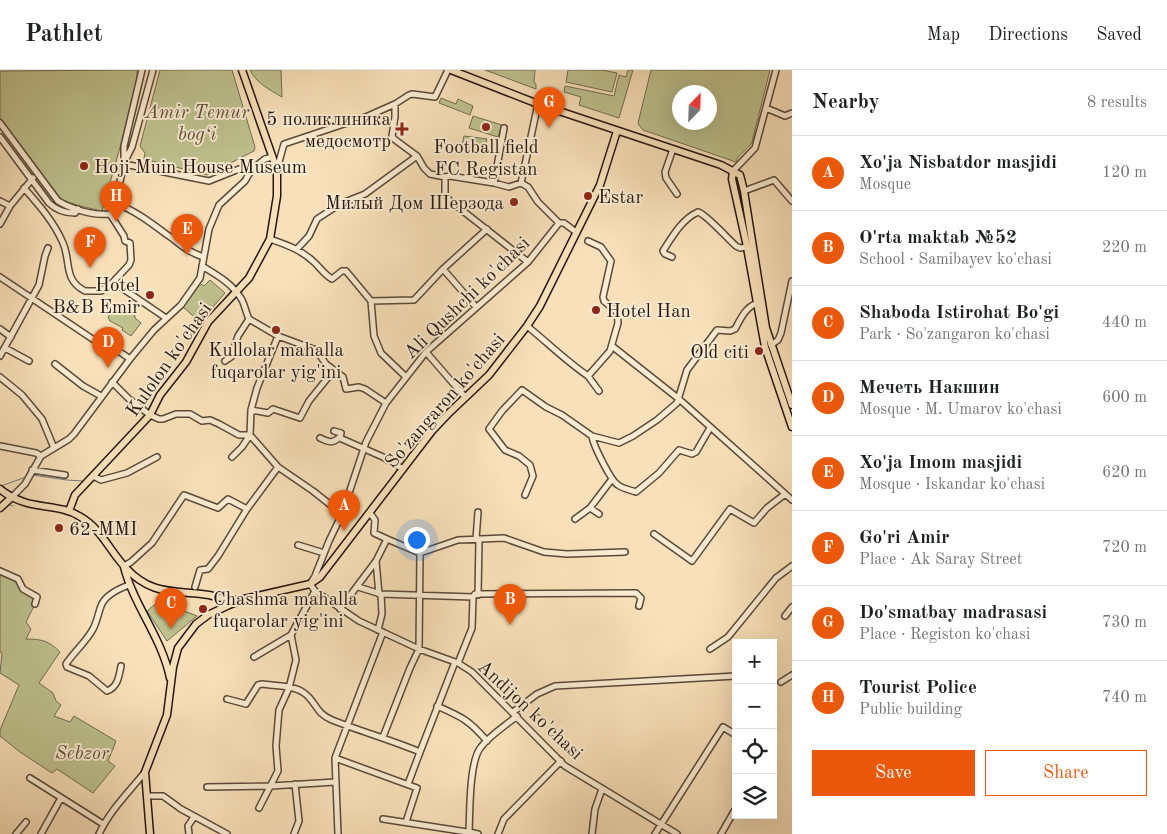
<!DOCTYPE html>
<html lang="en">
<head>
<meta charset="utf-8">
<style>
	:root { --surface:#fff; --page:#f6f6f6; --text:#202124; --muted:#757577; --line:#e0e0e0; --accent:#ea580c }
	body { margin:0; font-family:"Old Standard TT",serif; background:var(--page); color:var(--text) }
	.controls { position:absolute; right:15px; bottom:15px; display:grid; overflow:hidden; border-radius:0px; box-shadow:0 5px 20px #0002 }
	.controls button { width:45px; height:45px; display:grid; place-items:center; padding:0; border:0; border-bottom:1px solid var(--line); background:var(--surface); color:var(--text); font:25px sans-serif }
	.compass { position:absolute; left:672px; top:15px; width:45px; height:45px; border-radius:50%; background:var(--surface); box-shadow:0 5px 20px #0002; rotate:23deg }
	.you { position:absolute; left:416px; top:469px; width:18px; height:18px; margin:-12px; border:4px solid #fff; border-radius:50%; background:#1a73e8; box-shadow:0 0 0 8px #1a73e833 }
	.badge { display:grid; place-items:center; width:32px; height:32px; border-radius:50%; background:var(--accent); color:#fff; font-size:16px; font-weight:700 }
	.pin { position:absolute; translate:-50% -41px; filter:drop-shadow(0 1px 2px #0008) }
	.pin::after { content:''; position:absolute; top:26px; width:18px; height:15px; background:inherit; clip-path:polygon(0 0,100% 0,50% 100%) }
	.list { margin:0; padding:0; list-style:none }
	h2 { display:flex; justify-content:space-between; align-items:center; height:65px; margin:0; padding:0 20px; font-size:21px }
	h2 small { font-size:16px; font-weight:400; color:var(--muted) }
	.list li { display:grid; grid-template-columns:32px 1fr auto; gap:15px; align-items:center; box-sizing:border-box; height:75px; padding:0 20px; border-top:1px solid var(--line) }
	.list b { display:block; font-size:19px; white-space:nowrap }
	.list p { margin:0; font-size:16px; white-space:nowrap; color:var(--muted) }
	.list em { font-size:16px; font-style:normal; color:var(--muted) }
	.actions { display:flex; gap:10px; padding:15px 20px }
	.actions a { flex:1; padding:11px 0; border:1px solid var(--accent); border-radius:0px; text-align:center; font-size:18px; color:var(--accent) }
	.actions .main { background:var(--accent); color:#fff }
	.icon { flex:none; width:28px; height:28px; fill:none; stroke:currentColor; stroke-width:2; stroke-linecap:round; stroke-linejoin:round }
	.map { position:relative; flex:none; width:792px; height:764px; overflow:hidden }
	header { display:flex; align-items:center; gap:30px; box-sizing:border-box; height:70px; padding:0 25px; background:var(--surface); border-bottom:1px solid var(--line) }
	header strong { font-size:24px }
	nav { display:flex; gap:28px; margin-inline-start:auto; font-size:18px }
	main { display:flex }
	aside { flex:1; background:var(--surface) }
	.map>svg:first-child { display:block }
	.green { fill:#bec28f; stroke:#726c50; fill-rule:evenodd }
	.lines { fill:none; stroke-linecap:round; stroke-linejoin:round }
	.stream { stroke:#707977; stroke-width:1 }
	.minor-casing { stroke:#5a493a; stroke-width:8 }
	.major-casing { stroke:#261610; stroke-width:9 }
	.minor { stroke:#faecd2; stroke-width:5 }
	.major { stroke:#f8e1ba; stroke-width:6 }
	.poi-dot { fill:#8f2418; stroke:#faecd2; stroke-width:2 }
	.labels { text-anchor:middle; stroke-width:4; stroke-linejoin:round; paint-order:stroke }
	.park-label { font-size:19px; font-style:italic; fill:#5b523c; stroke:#faecd2 }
	.poi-label { font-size:19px; fill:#261610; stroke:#faecd2; text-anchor:start }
	.street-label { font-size:19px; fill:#261610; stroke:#faecd2 }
</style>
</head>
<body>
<header>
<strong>Pathlet</strong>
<nav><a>Map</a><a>Directions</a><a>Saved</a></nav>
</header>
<main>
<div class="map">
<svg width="792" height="764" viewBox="0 0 792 764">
	<rect width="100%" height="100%" fill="#f8e1ba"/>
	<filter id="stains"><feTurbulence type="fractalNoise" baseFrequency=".004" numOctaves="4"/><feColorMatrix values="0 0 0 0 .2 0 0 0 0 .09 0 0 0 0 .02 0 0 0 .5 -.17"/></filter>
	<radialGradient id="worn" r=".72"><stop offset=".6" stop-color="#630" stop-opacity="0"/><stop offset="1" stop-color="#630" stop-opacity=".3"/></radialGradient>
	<path class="green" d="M137 0V9L130 42 102 141 80 136 61 130 0 48V1Z
		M160 0H232L255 77 254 81 207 105 144 89 145 83 140 76Z
		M250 0H281L282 27C270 20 256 13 250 0Z
		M485 0H535L534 12 536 14V19Z
		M568 0H602L617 3 612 22 566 12Z
		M628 0H633L619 48 579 35 581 27 564 22 565 16 614 26 619 5 626 7Z
		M651 0H770L752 72C748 80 738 84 736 92L643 60 638 54 639 49ZM680 22H710V52H680Z
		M441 28 456 34 458 29 473 36 470 45 439 33Z
		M473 46 502 55 498 67 469 58Z
		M464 66 487 69 483 83 462 75Z
		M210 210 225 223 200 252 182 236 199 213 204 216Z
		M116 234H119L135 246V248L141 253 131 266 122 260 123 258 110 251 108 247Z
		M0 501 18 508 21 521 38 528 26 552 31 559 26 569C42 569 49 571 60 582L39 613 53 623 56 631 61 635 54 646 70 652 74 646 116 671 108 691 115 696 93 723 57 699 52 703 20 682 0 666V660L19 615 0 603 2 583 0 582Z
		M159 531 197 546 167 571 147 541Z"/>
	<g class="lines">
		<path class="stream" d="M236 216 237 215
			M206 250 231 221
			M183 291 204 253
			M148 340 156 326
			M32 405 67 410 83 411 121 371
			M1 416 26 407
			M10 435 13 436"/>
		<g class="minor-casing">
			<path id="minor" d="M395 34V47L392 66 394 69 417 86 424 98 430 104 445 107 450 106 494 113 509 117 521 113
				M538 34 521 113 528 117 538 132 559 153H564L576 162
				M766 38 785 46 792 43
				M0 53 58 131C71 139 94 146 110 144
				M0 67 49 133C56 140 65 143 75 143L78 139
				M673 79 665 102 666 108 677 124
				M125 91 132 77 153 0
				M124 94 209 111 239 99H252
				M277 99 284 74 368 46 395 34 409 25 412 24 435 27 448 0
				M733 101 755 78 776 0
				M445 107V124L449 130 528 192
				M494 113 504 58
				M24 118C39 135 54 152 63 173 71 191 63 210 85 221H101L113 212 129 195 131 190 130 173 125 171 124 166 110 144
				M744 121 774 110 792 131
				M0 131 10 136
				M115 133C134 140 150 152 166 164 181 174 184 180 203 187
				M110 144 115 133 124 94V76L142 0
				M559 153 528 192 426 282 386 333 366 372 342 444 329 471 315 506 310 514 315 521 359 551 419 579 458 593 472 602 565 696 677 764
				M0 154 10 136 33 108
				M270 169C287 175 302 180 315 193 321 199 325 205 332 209L342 201H346L371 231 374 266 381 283 406 307
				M297 179 309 166 317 149 340 134 365 124 417 86
				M672 187 665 184 663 181C672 167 682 149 698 142 706 144 728 169 736 176L740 178 747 177
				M202 196C217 205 233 214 242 230 245 236 246 243 249 249L278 266 316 280 326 294 343 307 346 319 359 317 365 319 386 333
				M443 199 476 237
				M0 207 97 272 120 282 130 289
				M113 212 166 248
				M371 231 414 230 443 199 487 159
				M527 256C548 273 566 291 588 306L610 281 618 253 617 242 604 231 603 227 611 191 601 177 588 171
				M0 259 11 267
				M771 275 778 270 781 263 792 211
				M612 276 679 329 792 430
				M5 278 29 291
				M426 282 465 327
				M0 286 39 215 45 186 48 178
				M225 291 231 287 238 266 249 249
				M55 294 83 316 101 326
				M588 306 599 321
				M0 307 22 325 42 349 54 378
				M112 312 129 329 150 345 159 349H163L176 344H190L202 351 210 350 219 354 239 365H250L278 397 313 421 342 444
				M251 340 268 343 273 339 300 348 309 331 334 300
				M334 361 341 363 340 367 342 369 383 387 403 399
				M592 366C593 375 611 411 618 415 623 419 631 420 636 422L659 403 679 380 692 384 696 382 710 358
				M320 368C329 372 332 374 340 367
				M0 376 36 383 41 386
				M232 387 242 377 250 365 251 340 257 318 278 266
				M32 400 65 405
				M93 406 101 410 127 403 157 387
				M525 425 533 406 530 395 519 386 505 380 489 359 502 341 522 320 546 337 562 345 592 366 619 373 633 366 657 350 677 333 687 300 717 260 730 261 735 259C741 248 745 238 757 233
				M12 427 25 414 41 386 69 369 74 364 130 289 154 260 181 235 200 208 209 159 219 135 245 111 252 99 265 89 272 87
				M590 438 599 444
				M370 443 375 450 374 463 387 469
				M575 449 590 438 612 409
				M654 464 692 491 730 439 754 453 767 438 785 424
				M476 469 478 442
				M298 475 324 483
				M376 491 379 524
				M124 496 131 492 152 473 184 425 218 438 228 429 247 439
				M0 501 18 509 23 519 37 527 35 534
				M195 517 200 500 208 499 218 486 247 439 278 397
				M358 517 381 524 473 527 475 524 636 523 641 528 639 536
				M478 525 479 469
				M340 539 376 491 387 469 420 483 458 470 504 468 544 482 567 484 625 482
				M785 546 792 537
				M378 560 382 544 381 524
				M710 579 728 567 776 508 792 496
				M254 587 291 565
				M458 593 472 558 473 527
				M121 596C119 606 118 617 107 621L89 606 67 597 66 594C74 582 86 572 93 559 97 552 98 544 101 536 105 525 118 519 129 515
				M781 612 792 605
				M227 629 246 634 258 615 262 614C275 616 294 615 304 623 316 631 315 643 332 650 360 661 391 670 420 682L408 714
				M437 636C462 647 469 650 487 671
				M513 642 537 624 555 616 736 606
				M383 667 410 598 419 579 420 483
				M420 682 455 592
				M335 688 417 718 406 752
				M30 708 103 754
				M207 717 271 716 335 712
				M147 726H163L181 739 227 764
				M259 738 278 701 276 676 279 640 289 618 296 590 291 565 315 521
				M383 749 467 762
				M469 762 478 764
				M16 764 26 752
				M41 764 61 728
				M99 764C110 740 129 722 145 702
				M189 764 188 756 194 747
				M294 764 299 751 295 714
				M338 764 335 688 383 562
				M467 764V762H469C470 742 469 691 481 677 490 665 505 656 517 646
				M498 764 504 749 561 691
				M592 764 595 739 602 719
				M655 764 723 657 736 665
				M721 764 736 738"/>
		</g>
		<g class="major-casing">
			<path id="major" d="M451 0 538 34 721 95 740 105 744 121 766 258 792 335
				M733 101 732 109 746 172 765 277 792 357
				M0 419C7 425 15 429 24 432 42 438 63 436 79 446 101 458 109 480 125 497 151 526 174 520 209 525 218 527 226 530 236 530
				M0 438 12 427
				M69 441 75 425 150 345 160 325 186 292 208 252 249 208 270 169 277 126V100L242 0
				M124 497C134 536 162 568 170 608
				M150 764 145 702 167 645 173 597 178 578 196 554 208 545 229 535 244 529 310 514 320 507 432 361 450 342 489 305 527 256 540 236 600 115 617 61"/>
		</g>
		<use href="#minor" class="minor"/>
		<use href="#major" class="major"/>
	</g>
	<g class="poi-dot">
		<circle cx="486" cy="57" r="5"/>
		<path d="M399.5 51.5h5v5h5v5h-5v5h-5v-5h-5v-5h5z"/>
		<circle cx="84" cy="96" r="5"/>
		<circle cx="588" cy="126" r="5"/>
		<circle cx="514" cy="132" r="5"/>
		<circle cx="150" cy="225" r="5"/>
		<circle cx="596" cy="240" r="5"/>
		<circle cx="276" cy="260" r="5"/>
		<circle cx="759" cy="281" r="5"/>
		<circle cx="59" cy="458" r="5"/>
		<circle cx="203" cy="539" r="5"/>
	</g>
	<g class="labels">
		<g class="park-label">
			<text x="197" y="48">Amir Temur<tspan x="197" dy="22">bog‘i</tspan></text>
			<text x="82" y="689">Sebzor</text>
		</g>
		<g class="poi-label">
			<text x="391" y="55" text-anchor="end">5 поликлиника<tspan x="391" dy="22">медосмотр</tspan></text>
			<text x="486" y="83" text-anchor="middle">Football field<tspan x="486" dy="22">FC Registan</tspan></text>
			<text x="94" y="103">Hoji Muin House Museum</text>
			<text x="598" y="133">Estar</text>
			<text x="504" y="139" text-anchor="end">Милый Дом Шерзода</text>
			<text x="140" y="221" text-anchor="end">Hotel<tspan x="140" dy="22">B&amp;B Emir</tspan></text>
			<text x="606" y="247">Hotel Han</text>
			<text x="276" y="286" text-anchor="middle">Kullolar mahalla<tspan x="276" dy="22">fuqarolar yig'ini</tspan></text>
			<text x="749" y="288" text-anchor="end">Old citi</text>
			<text x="69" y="465">62-MMI</text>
			<text x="213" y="535">Chashma mahalla<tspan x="213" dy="22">fuqarolar yig'ini</tspan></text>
		</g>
		<g class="street-label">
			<text transform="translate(466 227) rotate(-44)" y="7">Ali Qushchi ko'chasi</text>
			<text transform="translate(168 289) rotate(-55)" y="7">Kulolon ko'chasi</text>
			<text transform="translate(444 330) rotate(-49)" y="7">So'zangaron ko'chasi</text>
			<text transform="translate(531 639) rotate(43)" y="7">Andijon ko'chasi</text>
		</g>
	</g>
	<rect width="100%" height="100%" filter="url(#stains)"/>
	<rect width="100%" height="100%" fill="url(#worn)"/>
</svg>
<div class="controls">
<button>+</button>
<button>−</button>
<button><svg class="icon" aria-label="locate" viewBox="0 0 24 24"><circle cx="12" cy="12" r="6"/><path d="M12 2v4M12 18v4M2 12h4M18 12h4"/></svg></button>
<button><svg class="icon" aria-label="layers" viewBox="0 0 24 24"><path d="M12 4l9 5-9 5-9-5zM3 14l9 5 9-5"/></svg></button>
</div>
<svg class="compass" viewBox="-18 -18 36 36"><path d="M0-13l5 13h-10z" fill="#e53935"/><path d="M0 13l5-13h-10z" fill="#757577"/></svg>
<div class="you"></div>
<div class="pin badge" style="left:344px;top:461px">A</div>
<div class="pin badge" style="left:510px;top:555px">B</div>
<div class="pin badge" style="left:171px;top:559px">C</div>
<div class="pin badge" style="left:108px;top:298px">D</div>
<div class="pin badge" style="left:187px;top:185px">E</div>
<div class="pin badge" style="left:90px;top:198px">F</div>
<div class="pin badge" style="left:549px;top:58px">G</div>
<div class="pin badge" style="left:116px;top:152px">H</div>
</div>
<aside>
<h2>Nearby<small>8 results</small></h2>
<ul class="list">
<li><span class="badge">A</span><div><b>Xo'ja Nisbatdor masjidi</b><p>Mosque</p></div><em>120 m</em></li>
<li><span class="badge">B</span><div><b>O'rta maktab №52</b><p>School · Samibayev ko'chasi</p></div><em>220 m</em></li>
<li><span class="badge">C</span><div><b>Shaboda Istirohat Bo'gi</b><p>Park · So'zangaron ko'chasi</p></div><em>440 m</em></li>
<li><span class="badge">D</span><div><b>Мечеть Накшин</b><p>Mosque · M. Umarov ko'chasi</p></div><em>600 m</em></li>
<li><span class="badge">E</span><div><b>Xo'ja Imom masjidi</b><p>Mosque · Iskandar ko'chasi</p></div><em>620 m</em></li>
<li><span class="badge">F</span><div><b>Go'ri Amir</b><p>Place · Ak Saray Street</p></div><em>720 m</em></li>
<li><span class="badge">G</span><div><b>Do'smatbay madrasasi</b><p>Place · Registon ko'chasi</p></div><em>730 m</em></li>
<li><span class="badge">H</span><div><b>Tourist Police</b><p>Public building</p></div><em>740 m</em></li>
</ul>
<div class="actions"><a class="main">Save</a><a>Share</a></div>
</aside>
</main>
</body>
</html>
